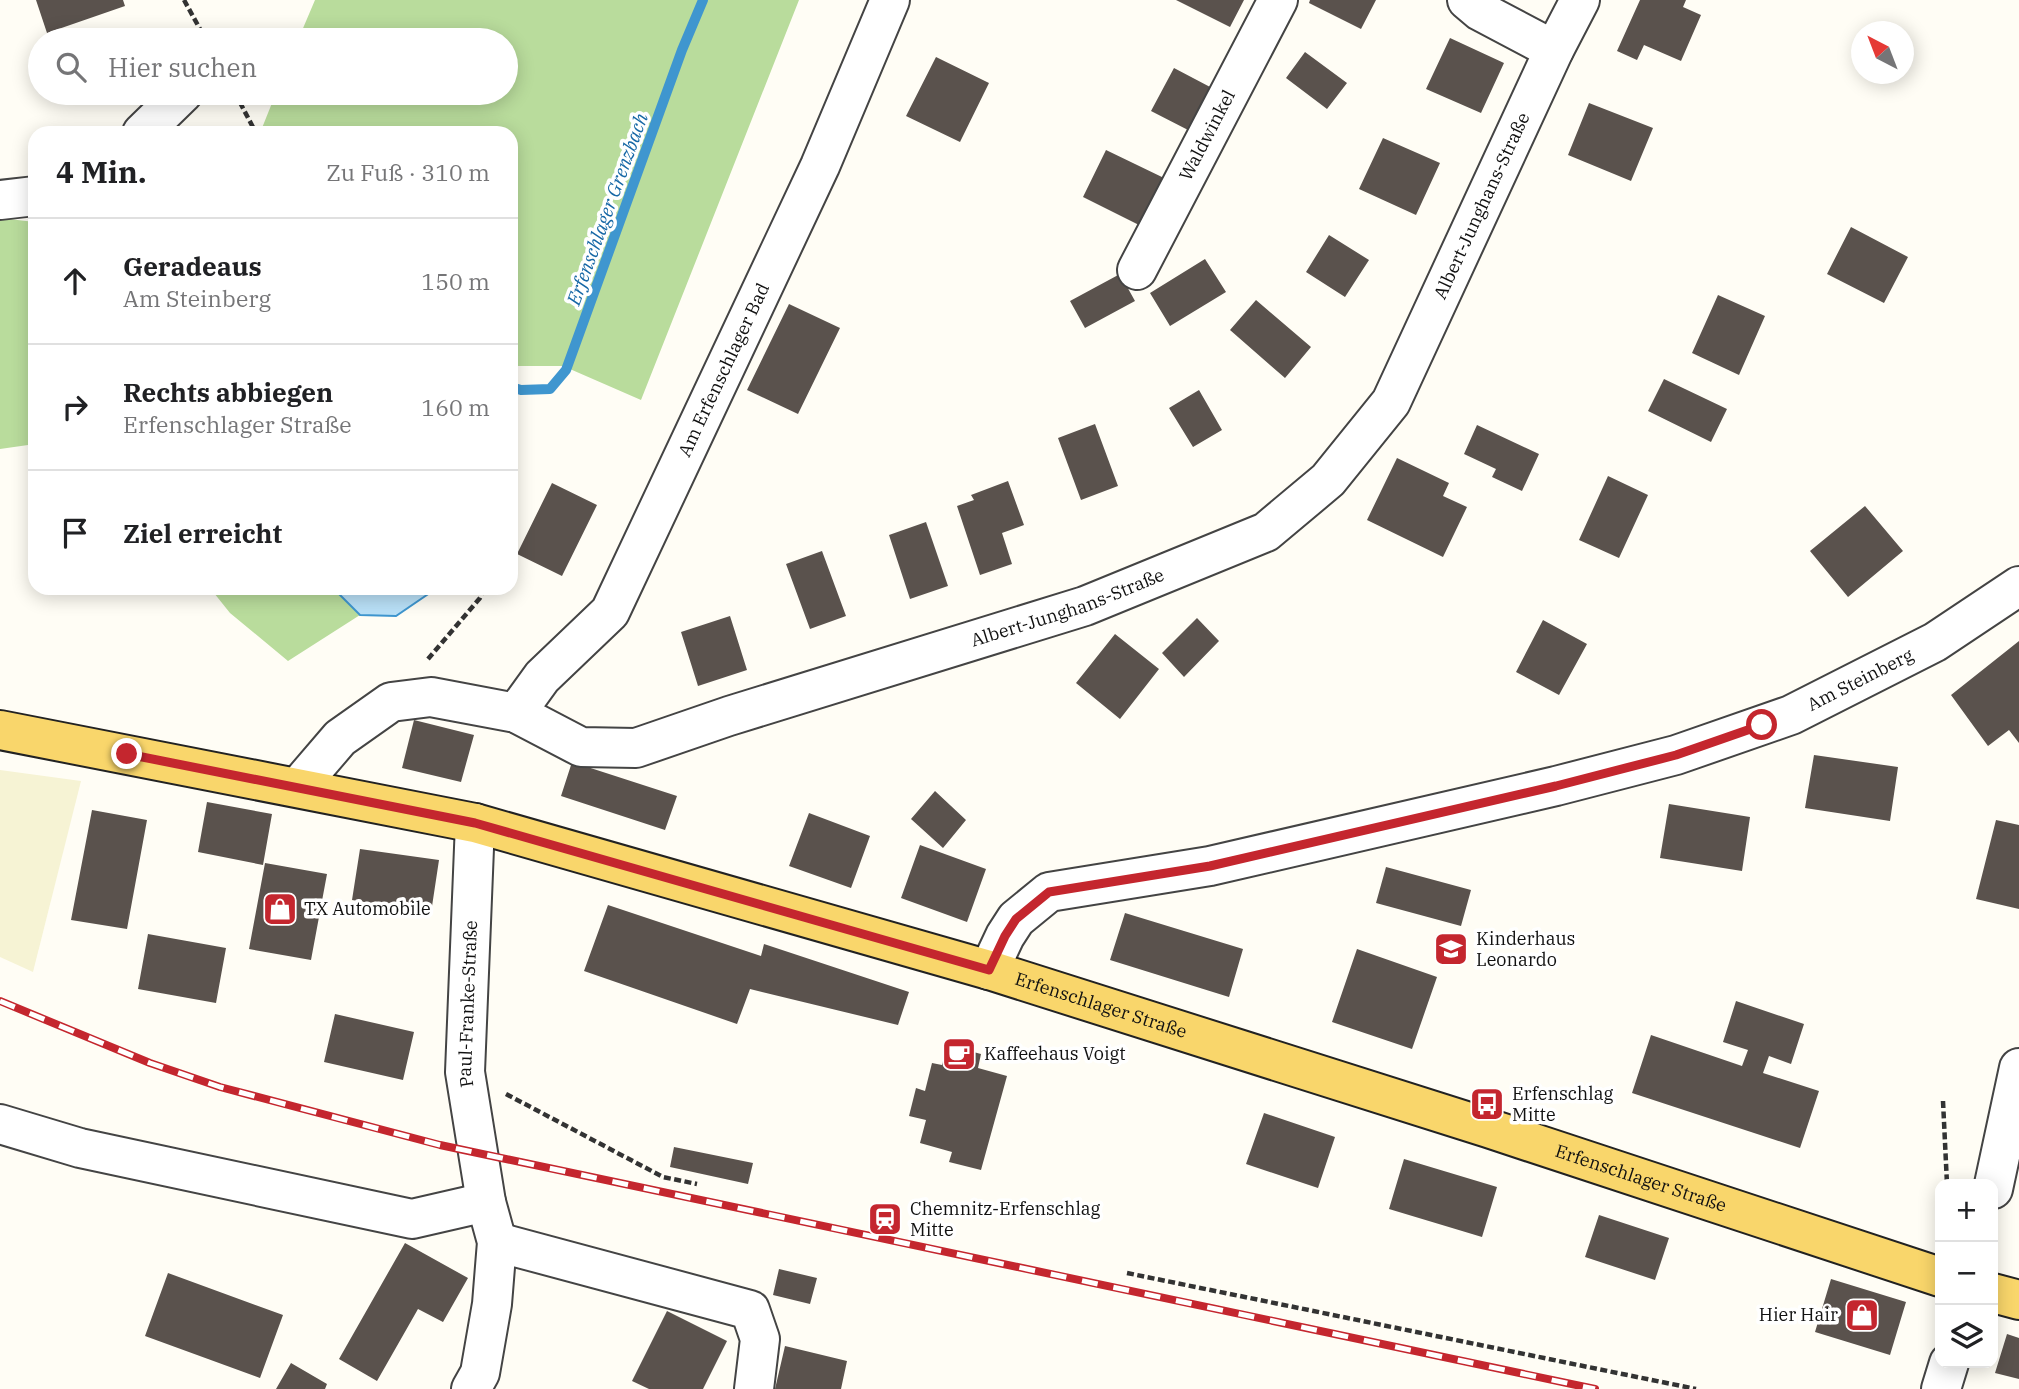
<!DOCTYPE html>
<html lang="de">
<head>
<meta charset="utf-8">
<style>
	:root { --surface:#fff; --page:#f6f6f6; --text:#202124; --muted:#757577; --line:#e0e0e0 }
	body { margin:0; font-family:"IBM Plex Serif",serif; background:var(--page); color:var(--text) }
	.controls { position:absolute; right:21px; bottom:21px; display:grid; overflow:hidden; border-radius:14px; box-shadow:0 4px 18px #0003 }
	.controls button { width:63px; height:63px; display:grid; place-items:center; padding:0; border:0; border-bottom:2px solid var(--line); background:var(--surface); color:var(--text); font:35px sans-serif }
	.compass { position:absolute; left:1851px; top:21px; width:63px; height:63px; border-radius:50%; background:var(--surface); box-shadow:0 4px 18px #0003; rotate:318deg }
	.stop { position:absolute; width:21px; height:21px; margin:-16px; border:5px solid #c4262e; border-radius:50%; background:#fff }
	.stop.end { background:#c4262e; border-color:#fff; box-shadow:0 2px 7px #0008 }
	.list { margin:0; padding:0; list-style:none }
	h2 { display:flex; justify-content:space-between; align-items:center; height:91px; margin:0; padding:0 28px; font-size:30px }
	h2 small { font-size:23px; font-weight:400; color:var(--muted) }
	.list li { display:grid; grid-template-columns:46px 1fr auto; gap:21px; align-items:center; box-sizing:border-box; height:126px; padding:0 28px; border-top:2px solid var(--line) }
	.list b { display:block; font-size:26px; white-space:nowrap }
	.list p { margin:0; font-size:23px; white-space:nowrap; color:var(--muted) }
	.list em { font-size:23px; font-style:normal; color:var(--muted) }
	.icon { flex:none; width:38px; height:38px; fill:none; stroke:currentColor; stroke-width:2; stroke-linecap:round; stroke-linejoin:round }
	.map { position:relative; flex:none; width:2019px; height:1389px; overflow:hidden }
	.search { position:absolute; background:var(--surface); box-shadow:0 4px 18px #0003; left:28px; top:28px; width:490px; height:77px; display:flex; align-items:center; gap:18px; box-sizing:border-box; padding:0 24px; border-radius:38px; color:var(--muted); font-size:26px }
	.panel { position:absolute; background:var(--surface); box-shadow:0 4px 18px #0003; left:28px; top:126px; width:490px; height:469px; border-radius:21px }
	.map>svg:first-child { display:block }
	.farmland { fill:#f6f3d4 }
	.forest { fill:#b9dc9c }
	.water { fill:#b9e0f7; stroke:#3f96cf; stroke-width:2 }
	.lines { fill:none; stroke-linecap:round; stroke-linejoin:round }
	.stream { stroke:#3f96cf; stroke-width:10 }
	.building { fill:#5a524d }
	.minor-casing { stroke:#444; stroke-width:42 }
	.major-casing { stroke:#222; stroke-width:42 }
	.path { stroke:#333; stroke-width:4.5; stroke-dasharray:7 3.5; stroke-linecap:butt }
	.minor { stroke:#fff; stroke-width:38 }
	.major { stroke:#f9d66b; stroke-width:38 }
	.rail-casing { stroke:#c4262e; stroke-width:8 }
	.rail { stroke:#fff; stroke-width:5; stroke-dasharray:16; stroke-linecap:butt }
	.route { stroke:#c4262e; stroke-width:9 }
	.labels { text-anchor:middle; stroke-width:7; stroke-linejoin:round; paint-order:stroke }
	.street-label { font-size:18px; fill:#111; stroke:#fff }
	.poi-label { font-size:18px; fill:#111; stroke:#fff; text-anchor:start }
	.water-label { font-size:19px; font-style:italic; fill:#1768a6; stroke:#fff }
</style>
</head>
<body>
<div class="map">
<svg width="2019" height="1389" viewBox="0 0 2019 1389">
	<rect width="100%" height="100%" fill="#fffdf5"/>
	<path class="farmland" d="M0 770 81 781 33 972 0 957Z"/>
	<path class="forest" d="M315 0H799L641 400 563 366H511V133H260L276 93H506V40H298Z
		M0 218 35 222V444L0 449Z
		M210 588H333L360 615 288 661 230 613Z"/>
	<path class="water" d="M333 588H437L396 616 360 615Z"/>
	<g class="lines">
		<path class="stream" d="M511 387 521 390 550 389 566 370 682 50 703 0"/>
	</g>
	<path class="building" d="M36 0H123L125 6 47 33Z
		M1176 0H1244L1230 27Z
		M1310 0H1376L1361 29 1309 3Z
		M1640 0H1686L1683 7 1701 15 1681 61 1644 45 1637 60 1617 51Z
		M1450 38 1504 63 1481 113 1426 89Z
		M1305 52 1347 83 1327 109 1286 78Z
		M936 57 989 83 960 142 906 116Z
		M1174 68 1212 88 1190 131 1151 111Z
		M1589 103 1653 128 1631 181 1568 155Z
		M1383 138 1440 163 1416 215 1359 189Z
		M1106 150 1164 178 1141 226 1083 197Z
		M1851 227 1908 257 1884 303 1827 274Z
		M1329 235 1369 260 1345 297 1306 272Z
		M1205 259 1226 292 1170 326 1150 293Z
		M1120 274 1135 301 1085 328 1070 301Z
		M1718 295 1765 316 1739 375 1692 353Z
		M1256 300 1311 347 1285 378 1230 330Z
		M789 304 840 328 798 414 747 390Z
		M1664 379 1727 409 1711 442 1648 411Z
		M1199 390 1222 430 1193 447 1169 408Z
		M1095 424 1118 486 1081 500 1058 438Z
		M1477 425 1539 454 1522 491 1492 477 1496 469 1464 454Z
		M1397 458 1449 483 1443 496 1467 507 1443 557 1367 520Z
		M1608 476 1648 495 1619 558 1579 540Z
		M1008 481 1024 525 1002 533 1012 564 980 575 957 506 974 500 971 495Z
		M552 483 597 505 562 576 517 554Z
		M1865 506 1903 551 1848 597 1810 551Z
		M926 522 948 586 910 599 889 535Z
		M822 551 846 616 810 629 786 564Z
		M730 616 747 670 698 686 681 632Z
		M1197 618 1219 641 1184 677 1162 653Z
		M1543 620 1587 644 1559 695 1516 672Z
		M1115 634 1159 669 1120 719 1076 683Z
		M2019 641V743L2009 730 1988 746 1951 695Z
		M414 720 474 735 461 782 402 768Z
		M1814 755 1898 767 1890 821 1805 808Z
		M572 762 677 796 665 830 561 796Z
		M935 791 966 820 943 848 911 819Z
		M207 802 272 814 263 865 198 852Z
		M1669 804 1750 817 1742 871 1660 858Z
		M92 810 147 820 127 929 71 920Z
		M809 813 870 836 851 888 789 866Z
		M1996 820 2019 825V909L1976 899Z
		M920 845 986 869 967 922 901 898Z
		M360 849 439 860 431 913 352 900Z
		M265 863 327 874 311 960 249 949Z
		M1386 867 1471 890 1461 926 1376 903Z
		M608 905 761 956 764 944 909 992 898 1025 750 989 737 1024 584 971Z
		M1125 913 1243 949 1229 997 1110 960Z
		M148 934 226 948 216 1003 138 989Z
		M1357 949 1437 977 1412 1049 1332 1022Z
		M1736 1001 1804 1024 1791 1064 1769 1056 1763 1073 1819 1091 1800 1148 1632 1093 1651 1035 1742 1066 1748 1050 1723 1042Z
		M335 1014 414 1032 403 1080 324 1062Z
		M947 1045 981 1054 978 1068 1007 1076 981 1170 949 1162 952 1152 920 1143 926 1120 909 1116 916 1088 925 1091 932 1063 942 1065Z
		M1264 1113 1335 1137 1318 1188 1246 1164Z
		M674 1147 753 1163 748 1184 670 1167Z
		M1404 1159 1497 1187 1482 1237 1389 1209Z
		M1599 1215 1669 1238 1655 1280 1585 1257Z
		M405 1243 468 1278 443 1322 418 1309 377 1381 339 1359Z
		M779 1269 817 1278 810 1304 773 1295Z
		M168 1273 283 1315 260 1378 145 1336Z
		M1831 1279 1906 1302 1890 1355 1815 1332Z
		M667 1311 727 1341 703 1389H649L632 1381Z
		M2007 1334 2019 1338V1379L1995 1373Z
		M785 1346 847 1361 841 1389H775Z
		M291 1363 327 1384 325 1389H276Z"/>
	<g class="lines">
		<g class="minor-casing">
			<g id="minor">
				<path d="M1467 0 1480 11 1554 50"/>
				<path d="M142 133 183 93"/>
				<path d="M0 200 35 196"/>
				<path id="s1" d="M1137 270 1278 0"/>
				<path id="s2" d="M516 713 542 677 610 612 820 166 890 0"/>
				<path id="s3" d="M298 787 340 738 391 702 431 697 516 713 581 747 636 748 729 716 1085 606 1266 532 1328 480 1391 402 1554 50 1580 0"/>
				<path id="s4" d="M989 970 1005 936 1016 919 1049 892 1210 866 1556 786 1676 755 1791 715 1935 642 2019 586"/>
				<path d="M0 1124 80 1148 412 1219 486 1202"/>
				<path d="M1993 1189 2019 1068"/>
				<path d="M497 1242 750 1310 760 1339 754 1389"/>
				<path id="s5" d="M471 1389 480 1373 492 1304 497 1242 486 1202 465 1072 475 823"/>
				<path d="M1941 1389 1949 1363"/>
			</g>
		</g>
		<g class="major-casing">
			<g id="major">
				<path id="s6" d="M0 730 475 823 989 970 1488 1128 1940 1277"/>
				<path d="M1993 1293 2019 1300"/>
			</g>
		</g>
		<path class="path" d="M184 0 206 40
			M235 93 256 133
			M428 659 480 598 484 588
			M506 1094 663 1177 697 1184
			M1943 1101 1947 1184
			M1127 1273 1696 1389"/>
		<use href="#minor" class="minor"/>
		<use href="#major" class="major"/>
		<g class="rail-casing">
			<path id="rail" d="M0 1001 150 1063 220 1087 440 1145 1595 1389"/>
		</g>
		<use href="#rail" class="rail"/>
	</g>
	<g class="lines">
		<path class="route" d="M127 754 475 823 989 970 1005 936 1016 919 1049 892 1210 866 1556 786 1676 755 1762 725"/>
	</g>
	<defs>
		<g id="shop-square" transform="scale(1.75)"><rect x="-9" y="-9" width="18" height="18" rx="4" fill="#c4262e" stroke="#fff"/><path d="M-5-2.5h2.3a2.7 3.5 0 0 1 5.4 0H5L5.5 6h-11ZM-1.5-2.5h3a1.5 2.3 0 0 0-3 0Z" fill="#fff"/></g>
		<g id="school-square" transform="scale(1.75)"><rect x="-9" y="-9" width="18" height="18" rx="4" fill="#c4262e" stroke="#fff"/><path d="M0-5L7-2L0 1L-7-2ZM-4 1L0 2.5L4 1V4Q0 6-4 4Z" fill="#fff"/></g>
		<g id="cafe-square" transform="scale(1.75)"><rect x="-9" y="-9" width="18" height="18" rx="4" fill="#c4262e" stroke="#fff"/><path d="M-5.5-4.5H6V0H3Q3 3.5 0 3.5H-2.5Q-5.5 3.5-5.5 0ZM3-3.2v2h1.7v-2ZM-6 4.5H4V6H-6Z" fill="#fff"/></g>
		<g id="bus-square" transform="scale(1.75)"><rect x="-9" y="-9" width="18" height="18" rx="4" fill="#c4262e" stroke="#fff"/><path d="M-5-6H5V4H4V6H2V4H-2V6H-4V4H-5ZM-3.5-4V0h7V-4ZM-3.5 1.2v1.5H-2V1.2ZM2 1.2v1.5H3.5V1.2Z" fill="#fff"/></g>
		<g id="station-square" transform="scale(1.75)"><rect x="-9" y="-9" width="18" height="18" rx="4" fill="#c4262e" stroke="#fff"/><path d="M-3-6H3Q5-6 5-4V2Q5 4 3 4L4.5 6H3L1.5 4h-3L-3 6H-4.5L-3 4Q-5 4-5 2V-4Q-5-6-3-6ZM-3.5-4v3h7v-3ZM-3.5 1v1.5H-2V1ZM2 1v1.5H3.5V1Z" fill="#fff"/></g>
	</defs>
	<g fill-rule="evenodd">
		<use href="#shop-square" x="280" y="909"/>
		<use href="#school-square" x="1451" y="949"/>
		<use href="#cafe-square" x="959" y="1054"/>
		<use href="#bus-square" x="1487" y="1104"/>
		<use href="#station-square" x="885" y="1219"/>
		<use href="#shop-square" x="1862" y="1315"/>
	</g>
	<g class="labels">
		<g class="street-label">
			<text dy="6" stroke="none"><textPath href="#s1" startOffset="152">Waldwinkel</textPath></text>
			<text dy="6" stroke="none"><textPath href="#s3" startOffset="1446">Albert-Junghans-Straße</textPath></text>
			<text dy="6" stroke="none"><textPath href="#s2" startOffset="406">Am Erfenschlager Bad</textPath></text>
			<text dy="6" stroke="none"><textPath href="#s3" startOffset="836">Albert-Junghans-Straße</textPath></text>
			<text dy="6" stroke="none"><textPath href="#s4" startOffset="942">Am Steinberg</textPath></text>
			<text dy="6" stroke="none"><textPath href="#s5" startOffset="392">Paul-Franke-Straße</textPath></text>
			<text dy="6" stroke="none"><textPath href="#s6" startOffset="1136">Erfenschlager Straße</textPath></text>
			<text dy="6" stroke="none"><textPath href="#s6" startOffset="1703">Erfenschlager Straße</textPath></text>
		</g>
		<g class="poi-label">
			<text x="304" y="915">TX Automobile</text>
			<text x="1476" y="945">Kinderhaus<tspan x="1476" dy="21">Leonardo</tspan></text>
			<text x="984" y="1060">Kaffeehaus Voigt</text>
			<text x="1512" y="1100">Erfenschlag<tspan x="1512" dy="21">Mitte</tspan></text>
			<text x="910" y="1215">Chemnitz-Erfenschlag<tspan x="910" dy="21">Mitte</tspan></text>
			<text x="1838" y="1321" text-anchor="end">Hier Hair</text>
		</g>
		<g class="water-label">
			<text transform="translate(607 209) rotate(-70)" y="7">Erfenschlager Grenzbach</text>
		</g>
	</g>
</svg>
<div class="controls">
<button>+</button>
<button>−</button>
<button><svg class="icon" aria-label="layers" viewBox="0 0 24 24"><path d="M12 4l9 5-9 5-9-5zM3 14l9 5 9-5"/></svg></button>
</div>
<svg class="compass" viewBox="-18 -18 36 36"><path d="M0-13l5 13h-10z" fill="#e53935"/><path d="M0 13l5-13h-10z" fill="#757577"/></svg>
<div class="stop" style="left:1762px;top:725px"></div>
<div class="stop end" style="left:127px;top:754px"></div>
<div class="search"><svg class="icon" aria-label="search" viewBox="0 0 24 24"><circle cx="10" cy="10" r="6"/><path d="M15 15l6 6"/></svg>Hier suchen</div>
<section class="panel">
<h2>4 Min.<small>Zu Fuß · 310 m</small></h2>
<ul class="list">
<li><svg class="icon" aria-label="ahead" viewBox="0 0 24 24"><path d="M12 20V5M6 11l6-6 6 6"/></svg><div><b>Geradeaus</b><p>Am Steinberg</p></div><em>150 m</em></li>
<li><svg class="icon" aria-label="right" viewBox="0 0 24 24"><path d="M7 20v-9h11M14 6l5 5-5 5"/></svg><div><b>Rechts abbiegen</b><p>Erfenschlager Straße</p></div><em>160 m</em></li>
<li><svg class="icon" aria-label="arrive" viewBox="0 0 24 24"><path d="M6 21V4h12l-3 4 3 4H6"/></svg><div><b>Ziel erreicht</b></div></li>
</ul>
</section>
</div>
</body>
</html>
